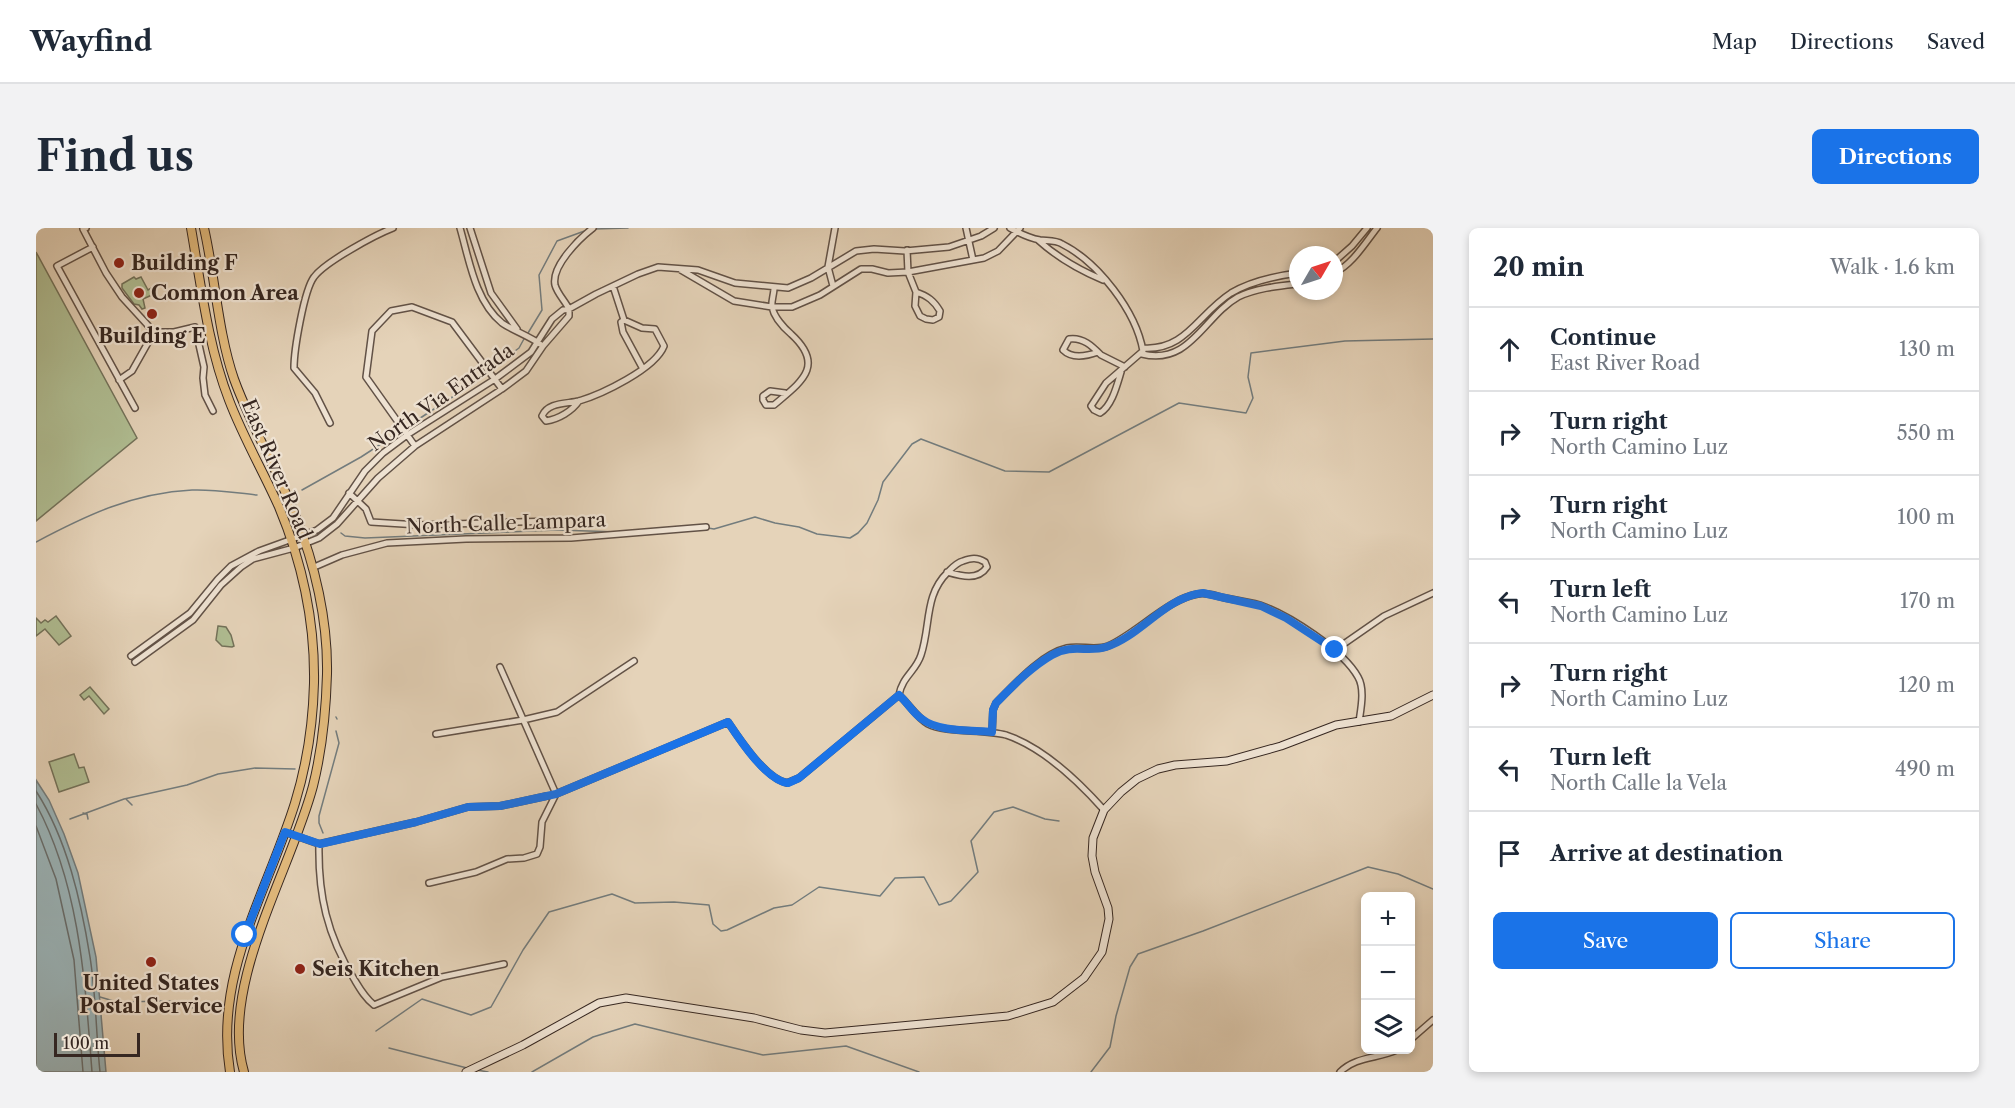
<!DOCTYPE html>
<html lang="en">
<head>
<meta charset="utf-8">
<style>
	:root { --surface:#fff; --page:#f2f2f3; --text:#1f2937; --muted:#747a83; --line:#e0e1e3; --accent:#1a73e8 }
	body { margin:0; font-family:"Libre Caslon Text",serif; background:var(--page); color:var(--text) }
	.controls { position:absolute; right:18px; bottom:18px; display:grid; overflow:hidden; border-radius:9px; box-shadow:0 3px 9px #0003 }
	.controls button { width:54px; height:54px; display:grid; place-items:center; padding:0; border:0; border-bottom:2px solid var(--line); background:var(--surface); color:var(--text); font:30px sans-serif }
	.compass { position:absolute; left:1253px; top:18px; width:54px; height:54px; border-radius:50%; background:var(--surface); box-shadow:0 3px 9px #0003; rotate:51deg }
	.scale { position:absolute; left:18px; bottom:15px; width:86px; box-sizing:border-box; padding-left:6px; border:3px solid #362721; border-top:0; font-size:16px; line-height:21px; white-space:nowrap; color:#362721; -webkit-text-stroke:4px #eee2d2; paint-order:stroke }
	.stop { position:absolute; width:18px; height:18px; margin:-14px; border:4px solid #1a73e8; border-radius:50%; background:#fff }
	.stop.end { background:#1a73e8; border-color:#fff; box-shadow:0 2px 6px #0008 }
	.list { margin:0; padding:0; list-style:none }
	h2 { display:flex; justify-content:space-between; align-items:center; height:78px; margin:0; padding:0 24px; font-size:26px }
	h2 small { font-size:20px; font-weight:400; color:var(--muted) }
	.list li { display:grid; grid-template-columns:39px 1fr auto; gap:18px; align-items:center; box-sizing:border-box; height:84px; padding:0 24px; border-top:2px solid var(--line) }
	.list b { display:block; font-size:22px; white-space:nowrap }
	.list p { margin:0; font-size:20px; white-space:nowrap; color:var(--muted) }
	.list em { font-size:20px; font-style:normal; color:var(--muted) }
	.actions { display:flex; gap:12px; padding:18px 24px }
	.actions a { flex:1; padding:14px 0; border:2px solid var(--accent); border-radius:9px; text-align:center; font-size:21px; color:var(--accent) }
	.actions .main { background:var(--accent); color:#fff }
	.icon { flex:none; width:33px; height:33px; fill:none; stroke:currentColor; stroke-width:2; stroke-linecap:round; stroke-linejoin:round }
	.map { position:relative; flex:none; width:1397px; height:844px; overflow:hidden; border-radius:9px }
	header { display:flex; align-items:center; gap:36px; box-sizing:border-box; height:84px; padding:0 30px; background:var(--surface); border-bottom:2px solid var(--line) }
	header strong { font-size:28px }
	nav { display:flex; gap:33px; margin-inline-start:auto; font-size:21px }
	.intro { display:flex; align-items:center; justify-content:space-between; box-sizing:border-box; height:144px; padding:0 36px }
	h1 { margin:0; font-size:42px }
	.button { padding:15px 27px; border-radius:9px; background:var(--accent); color:#fff; font-size:21px; font-weight:700 }
	main { display:flex; gap:36px; padding:0 36px }
	aside { flex:1; background:var(--surface); border-radius:9px; box-shadow:0 3px 9px #0003 }
	.map>svg:first-child { display:block }
	.green { fill:#b0be93; stroke:#73725a; stroke-width:1.5 }
	.water { fill:#9bb5ba; stroke:#737c7d; stroke-width:1.5 }
	.lines { fill:none; stroke-linecap:round; stroke-linejoin:round }
	.shore { stroke:#686e6e; stroke-width:1.5 }
	.stream { stroke:#737c7d; stroke-width:1.5 }
	.street-casing { stroke:#625247; stroke-width:8 }
	.secondary-casing { stroke:#362721; stroke-width:9 }
	.primary-casing { stroke:#362721; stroke-width:10 }
	.street { stroke:#eee2d2; stroke-width:5 }
	.secondary { stroke:#eee2d2; stroke-width:7 }
	.primary { stroke:#e2ba7c; stroke-width:8 }
	.route { stroke:#1a73e8; stroke-width:8 }
	.poi-dot { fill:#8f2418; stroke:#eee2d2; stroke-width:2 }
	.labels { text-anchor:middle; stroke-width:4.5; stroke-linejoin:round; paint-order:stroke }
	.poi-label { font-size:20px; font-weight:bold; fill:#362721; stroke:#eee2d2; text-anchor:start }
	.street-label { font-size:20px; fill:#362721; stroke:#eee2d2 }
</style>
</head>
<body>
<header>
<strong>Wayfind</strong>
<nav><a>Map</a><a>Directions</a><a>Saved</a></nav>
</header>
<div class="intro"><h1>Find us</h1><a class="button">Directions</a></div>
<main>
<div class="map">
<svg width="1397" height="844" viewBox="0 0 1397 844">
	<rect width="100%" height="100%" fill="#e5d3b9"/>
	<filter id="stains"><feTurbulence type="fractalNoise" baseFrequency=".00333" numOctaves="4"/><feColorMatrix values="0 0 0 0 .2 0 0 0 0 .09 0 0 0 0 .02 0 0 0 .5 -.17"/></filter>
	<radialGradient id="worn" r=".72"><stop offset=".6" stop-color="#630" stop-opacity="0"/><stop offset="1" stop-color="#630" stop-opacity=".3"/></radialGradient>
	<path class="green" d="M0 24 101 210 0 293Z
		M98 49 100 51 105 49 112 62 117 59 116 67 107 71 109 80 106 81 103 77 98 76 86 60V56Z
		M20 388 35 408 23 417 9 401 0 408V390L5 395 9 392 12 394Z
		M182 398 190 399 195 407 198 418 196 419 186 418 180 412Z
		M54 459 73 481 68 486 53 468 48 472 44 467Z
		M38 526 43 540 48 539 53 554 23 564 13 534Z"/>
	<path class="water" d="M0 552 13 572 28 606 42 645 60 729 70 844H0Z"/>
	<g class="lines">
		<path class="shore" d="M0 563C31 611 45 673 54 729 60 766 60 806 64 844
			M0 576C44 658 49 754 56 844
			M0 598 20 651 38 732 47 844"/>
		<path class="stream" d="M558 1 592 0
			M492 105 506 82 503 47 521 13 554 1
			M369 200 421 166 483 120 489 109
			M266 262 325 229 365 203
			M672 300 678 301 719 289 739 295 763 299 781 306 814 310 822 305 831 295 842 272 847 254 876 216 885 211 969 243 1013 244 1143 175 1210 185 1217 170 1212 149 1215 125 1309 113 1397 111
			M305 305 309 308 329 310 521 302 583 304
			M0 314C51 287 97 265 156 262 177 261 200 265 221 267
			M300 489 301 491
			M90 571 96 577
			M47 585 51 586 52 591
			M34 591 88 571 151 557 182 546 219 540 259 541
			M287 605 283 595V588L303 515 300 503
			M64 769 81 774 133 773 157 780
			M340 803 386 771 435 787 455 779 487 722 513 684 576 666 599 675 638 674 673 677 677 696 685 703 691 702 738 680 756 677 783 659 844 668 859 650 888 649 903 677 915 673 942 644 935 613 958 584 977 579 1009 591 1023 593
			M353 820 431 840
			M441 842 452 844
			M496 844 557 809 599 796 727 827 810 818 883 844
			M1055 844 1074 819 1080 788 1094 739 1102 726 1167 703 1332 639 1362 646 1397 661"/>
		<g class="street-casing">
			<path id="street" d="M50 0 47 1 70 45 86 69 118 104H138L159 99 168 139 167 150 169 167 177 183
				M424 0C433 31 439 73 466 95 476 102 493 108 504 116
				M434 0 455 65 481 101
				M557 0C544 10 515 38 519 57 521 65 529 73 533 81L560 66 602 46 622 39 662 42 699 55 752 60 775 50 820 23 838 21 869 23 913 19 945 8 958 0
				M930 0 937 32
				M974 0C983 5 993 10 1004 12 1011 13 1020 12 1026 16 1062 34 1100 83 1107 123L1070 155 1055 178 1058 182 1064 185C1076 178 1081 157 1085 144
				M1002 12C1022 30 1043 42 1067 52
				M57 19 21 38 99 180
				M871 22 872 44 880 64 879 78 884 88 890 91 897 92 903 89 904 83C898 73 892 68 880 64
				M1298 34 1316 18 1331 0
				M645 42 698 73 736 79H756L784 67 825 41H836L852 45 872 44 948 30 962 23 984 0
				M1298 45C1316 37 1329 15 1341 0
				M577 58 588 92
				M797 58 792 39 799 0
				M738 60C738 66 735 74 736 79 738 89 748 100 755 106 790 138 765 154 738 177H730L727 172V168L734 163 749 165
				M1107 120C1150 123 1162 86 1195 65 1215 53 1239 48 1262 45
				M1062 124C1051 128 1036 131 1027 122L1033 111C1047 109 1056 118 1065 127L1089 139
				M1106 126C1154 138 1168 88 1202 69 1220 60 1243 58 1262 56
				M83 152 96 143 118 104
				M543 173C536 183 523 191 510 193L506 188C512 174 530 176 543 173 566 166 619 141 628 118L619 101 606 100 588 92 585 94 587 104 607 141
				M294 195 279 165 258 140C258 122 268 62 278 49 289 34 339 7 357 0
				M379 218 330 149 336 103 355 83 376 79 416 94 466 161
				M313 265 330 281 335 294 383 297 518 293
				M276 340 306 327 351 315 430 311 535 310 670 299
				M1299 422 1348 388 1397 365
				M95 428 154 385 182 351 195 338 223 323 281 302 297 290 329 243 347 225 371 207 459 151 495 124 516 91 527 82 533 81V88L507 118 490 143 466 161 379 218 342 250 301 296 283 310 258 320 217 331 205 339 185 357 157 392 99 434
				M863 467C873 476 880 489 892 496 909 505 948 501 970 507 1006 519 1043 554 1068 582
				M863 467C866 449 880 443 885 427 895 397 888 367 912 344 917 339 920 335 927 333 935 330 941 329 949 334L951 339C942 353 925 348 911 344
				M956 504 957 482 960 475C978 457 1005 426 1031 420 1044 417 1059 423 1072 418 1100 406 1133 370 1162 366 1170 364 1180 368 1189 370 1200 372 1213 374 1224 377 1253 387 1307 422 1322 449 1329 461 1325 480 1323 494
				M400 506 487 492 521 484 598 433
				M249 604 283 616 380 594 432 579 464 578 520 566 692 494C704 512 730 551 751 555L763 550 863 467
				M283 616C282 667 291 707 318 751 324 761 329 770 338 777L406 749 468 736
				M393 655 440 644 471 631 488 630 501 626 504 619 506 594 520 566 464 439
				M1374 812 1397 792
				M1304 844C1320 828 1342 831 1361 822"/>
		</g>
		<g class="secondary-casing">
			<path id="secondary" d="M430 844 487 817 563 775 590 770 718 790 765 802 789 805 972 788 1017 774 1048 750 1066 724 1073 691 1072 680 1059 644 1056 628 1057 610 1068 582 1085 564 1101 551 1122 541 1139 537 1191 533 1245 518 1300 497 1355 488 1397 467"/>
		</g>
		<g class="primary-casing">
			<path id="primary" d="M155 0C165 57 172 118 193 172 207 209 227 243 243 279 266 334 279 395 278 455 277 495 271 536 259 575 231 665 178 746 194 844
				M168 0C179 48 182 105 198 151 215 198 241 241 259 287 279 336 292 393 291 446 290 483 286 522 277 558 255 642 183 758 208 844"/>
		</g>
		<use href="#street" class="street"/>
		<use href="#secondary" class="secondary"/>
		<use href="#primary" class="primary"/>
	</g>
	<g class="lines">
		<path class="route" d="M209 707 249 604 284 616 380 594 432 579 464 578 520 566 692 494C704 512 730 552 752 555L763 550 863 467C871 474 877 485 886 491 902 504 935 502 956 504L957 482 960 475C977 458 995 439 1016 427 1037 415 1051 425 1070 419 1105 408 1129 369 1167 365L1225 378 1250 390 1299 422"/>
	</g>
	<g class="poi-dot">
		<circle cx="83" cy="35" r="6"/>
		<circle cx="103" cy="65" r="6"/>
		<circle cx="116" cy="86" r="6"/>
		<circle cx="115" cy="734" r="6"/>
		<circle cx="264" cy="741" r="6"/>
	</g>
	<g class="labels">
		<g class="poi-label">
			<text x="95" y="42">Building F</text>
			<text x="115" y="72">Common Area</text>
			<text x="116" y="115" text-anchor="middle">Building E</text>
			<text x="276" y="748">Seis Kitchen</text>
			<text x="115" y="762" text-anchor="middle">United States<tspan x="115" dy="23">Postal Service</tspan></text>
		</g>
		<g class="street-label">
			<text transform="translate(405 169) rotate(-35)" y="7">North Via Entrada</text>
			<text transform="translate(241 241) rotate(67)" y="7">East River Road</text>
			<text transform="translate(470 295) rotate(-2)" y="7">North Calle Lampara</text>
		</g>
	</g>
	<rect width="100%" height="100%" filter="url(#stains)"/>
	<rect width="100%" height="100%" fill="url(#worn)"/>
</svg>
<div class="controls">
<button>+</button>
<button>−</button>
<button><svg class="icon" aria-label="layers" viewBox="0 0 24 24"><path d="M12 4l9 5-9 5-9-5zM3 14l9 5 9-5"/></svg></button>
</div>
<svg class="compass" viewBox="-18 -18 36 36"><path d="M0-13l5 13h-10z" fill="#e53935"/><path d="M0 13l5-13h-10z" fill="#747a83"/></svg>
<div class="scale">100 m</div>
<div class="stop" style="left:209px;top:707px"></div>
<div class="stop end" style="left:1299px;top:422px"></div>
</div>
<aside>
<h2>20 min<small>Walk · 1.6 km</small></h2>
<ul class="list">
<li><svg class="icon" aria-label="ahead" viewBox="0 0 24 24"><path d="M12 20V5M6 11l6-6 6 6"/></svg><div><b>Continue</b><p>East River Road</p></div><em>130 m</em></li>
<li><svg class="icon" aria-label="right" viewBox="0 0 24 24"><path d="M7 20v-9h11M14 6l5 5-5 5"/></svg><div><b>Turn right</b><p>North Camino Luz</p></div><em>550 m</em></li>
<li><svg class="icon" aria-label="right" viewBox="0 0 24 24"><path d="M7 20v-9h11M14 6l5 5-5 5"/></svg><div><b>Turn right</b><p>North Camino Luz</p></div><em>100 m</em></li>
<li><svg class="icon" aria-label="left" viewBox="0 0 24 24"><path d="M17 20v-9H6M10 6l-5 5 5 5"/></svg><div><b>Turn left</b><p>North Camino Luz</p></div><em>170 m</em></li>
<li><svg class="icon" aria-label="right" viewBox="0 0 24 24"><path d="M7 20v-9h11M14 6l5 5-5 5"/></svg><div><b>Turn right</b><p>North Camino Luz</p></div><em>120 m</em></li>
<li><svg class="icon" aria-label="left" viewBox="0 0 24 24"><path d="M17 20v-9H6M10 6l-5 5 5 5"/></svg><div><b>Turn left</b><p>North Calle la Vela</p></div><em>490 m</em></li>
<li><svg class="icon" aria-label="arrive" viewBox="0 0 24 24"><path d="M6 21V4h12l-3 4 3 4H6"/></svg><div><b>Arrive at destination</b></div></li>
</ul>
<div class="actions"><a class="main">Save</a><a>Share</a></div>
</aside>
</main>
</body>
</html>
